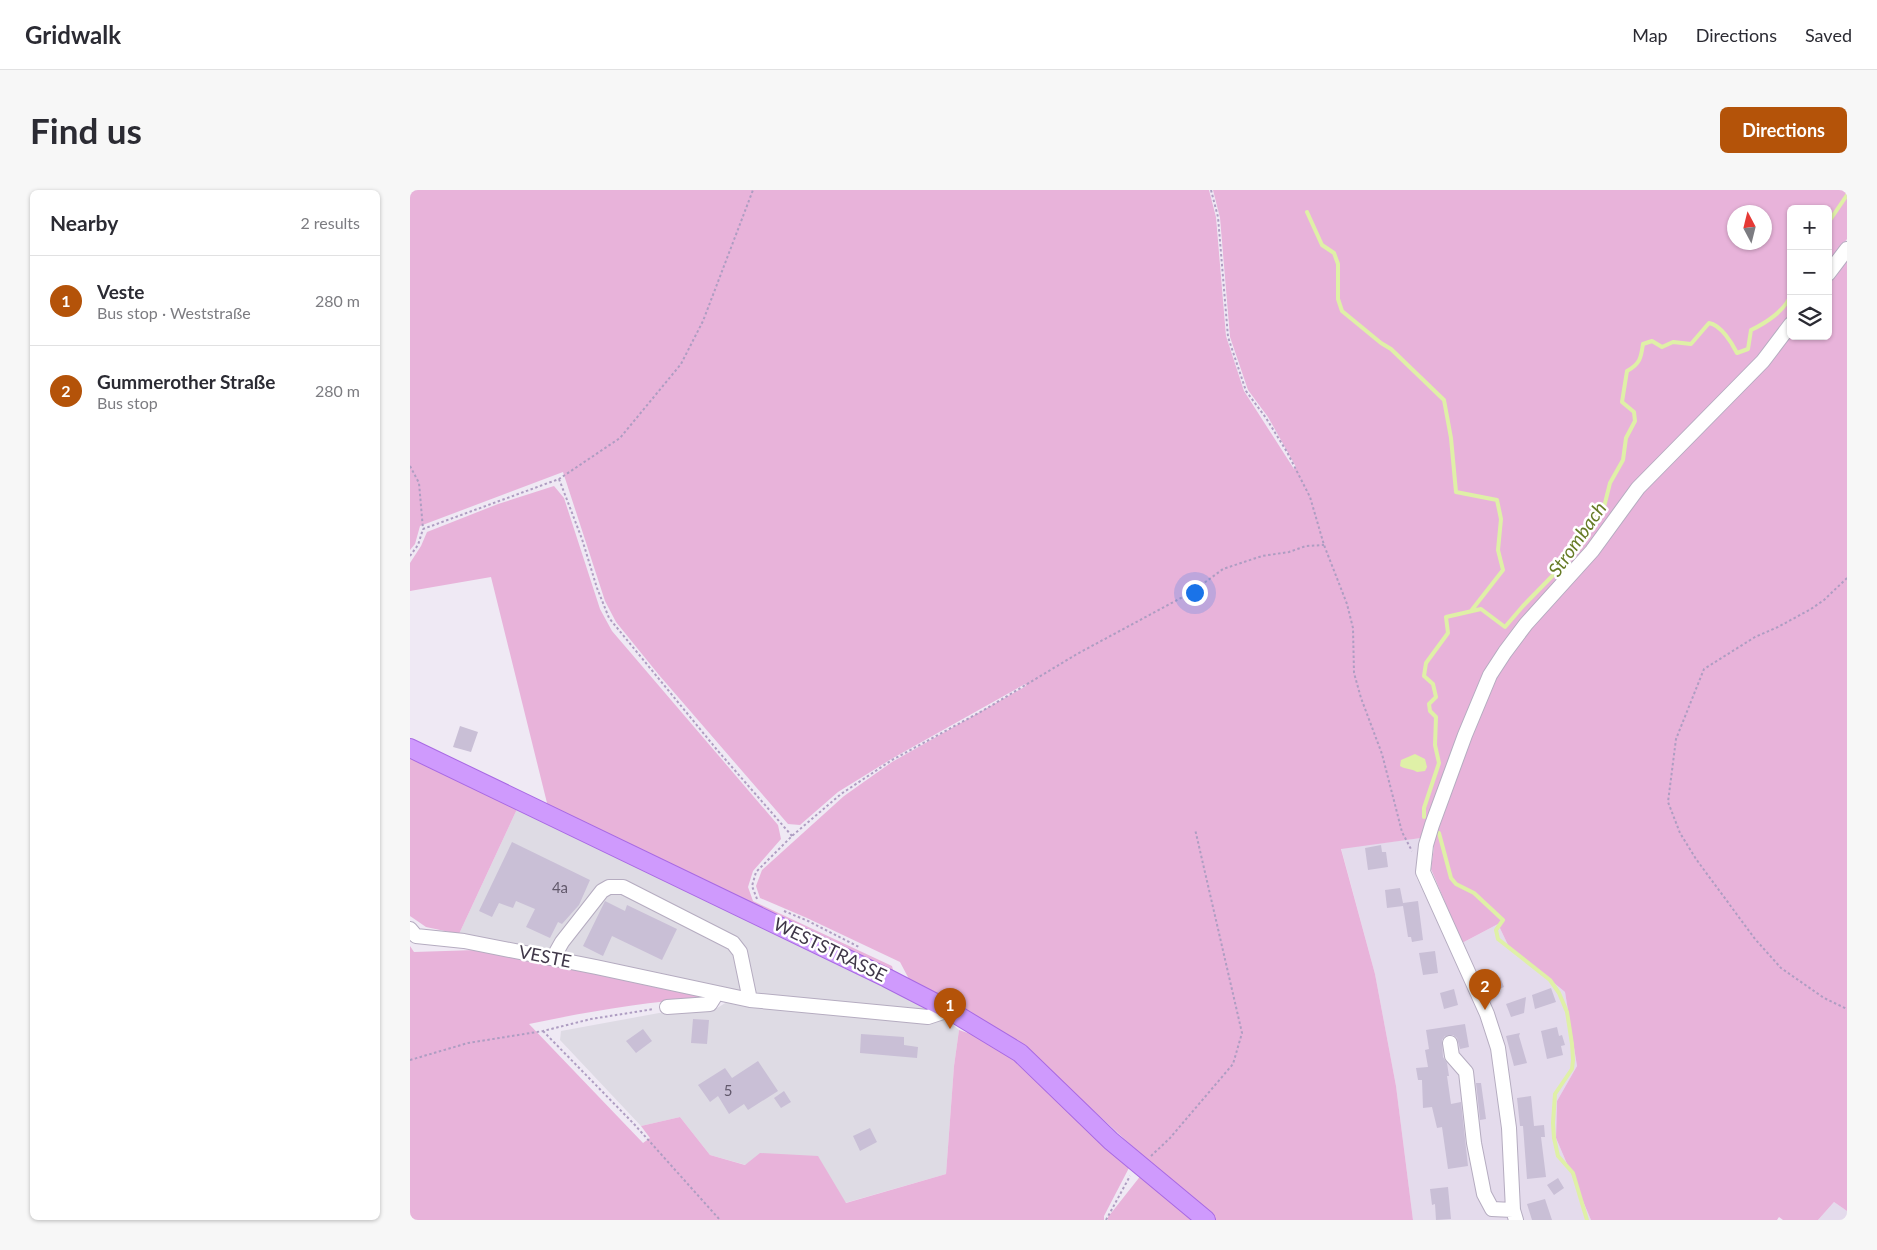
<!DOCTYPE html>
<html lang="en">
<head>
<meta charset="utf-8">
<style>
	:root { --surface:#fff; --page:#f7f7f7; --text:#2b2b33; --muted:#7c7c81; --line:#e1e1e2; --accent:#b45309 }
	body { margin:0; font-family:Lato,sans-serif; background:var(--page); color:var(--text) }
	.controls { position:absolute; right:15px; top:15px; display:grid; overflow:hidden; border-radius:8px; box-shadow:0 1px 4px #0004 }
	.controls button { width:45px; height:45px; display:grid; place-items:center; padding:0; border:0; border-bottom:1px solid var(--line); background:var(--surface); color:var(--text); font:25px sans-serif }
	.compass { position:absolute; left:1317px; top:15px; width:45px; height:45px; border-radius:50%; background:var(--surface); box-shadow:0 1px 4px #0004; rotate:353deg }
	.you { position:absolute; left:784px; top:402px; width:18px; height:18px; margin:-12px; border:4px solid #fff; border-radius:50%; background:#1a73e8; box-shadow:0 0 0 8px #1a73e833 }
	.badge { display:grid; place-items:center; width:32px; height:32px; border-radius:50%; background:var(--accent); color:#fff; font-size:16px; font-weight:700 }
	.pin { position:absolute; translate:-50% -41px; filter:drop-shadow(0 1px 2px #0008) }
	.pin::after { content:''; position:absolute; top:26px; width:18px; height:15px; background:inherit; clip-path:polygon(0 0,100% 0,50% 100%) }
	.list { margin:0; padding:0; list-style:none }
	h2 { display:flex; justify-content:space-between; align-items:center; height:65px; margin:0; padding:0 20px; font-size:21px }
	h2 small { font-size:16px; font-weight:400; color:var(--muted) }
	.list li { display:grid; grid-template-columns:32px 1fr auto; gap:15px; align-items:center; box-sizing:border-box; height:90px; padding:0 20px; border-top:1px solid var(--line) }
	.list b { display:block; font-size:19px; white-space:nowrap }
	.list p { margin:0; font-size:16px; white-space:nowrap; color:var(--muted) }
	.list em { font-size:16px; font-style:normal; color:var(--muted) }
	.icon { flex:none; width:28px; height:28px; fill:none; stroke:currentColor; stroke-width:2; stroke-linecap:round; stroke-linejoin:round }
	.map { position:relative; flex:none; width:1437px; height:1030px; overflow:hidden; border-radius:8px }
	header { display:flex; align-items:center; gap:30px; box-sizing:border-box; height:70px; padding:0 25px; background:var(--surface); border-bottom:1px solid var(--line) }
	header strong { font-size:24px }
	nav { display:flex; gap:28px; margin-inline-start:auto; font-size:18px }
	.intro { display:flex; align-items:center; justify-content:space-between; box-sizing:border-box; height:120px; padding:0 30px }
	h1 { margin:0; font-size:35px }
	.button { padding:12px 22px; border-radius:8px; background:var(--accent); color:#fff; font-size:18px; font-weight:700 }
	main { display:flex; gap:30px; padding:0 30px }
	aside { flex:1; background:var(--surface); border-radius:8px; box-shadow:0 1px 4px #0004 }
	.map>svg:first-child { display:block }
	.residential { fill:#e4dbec }
	.industrial { fill:#dedbe4 }
	.green { fill:#e8b3da; fill-rule:evenodd }
	.water { fill:#dff0a7 }
	.lines { fill:none; stroke-linecap:round; stroke-linejoin:round }
	.stream { stroke:#dff0a7; stroke-width:4 }
	.building { fill:#c9bfd6 }
	.minor-casing { stroke:#b5acc0; stroke-width:16 }
	.major-casing { stroke:#a869e3; stroke-width:20 }
	.path { stroke:#ae9dc2; stroke-width:2; stroke-dasharray:2.5 2.5; stroke-linecap:butt }
	.minor { stroke:#fff; stroke-width:14 }
	.major { stroke:#cf9afd; stroke-width:18 }
	.labels { text-anchor:middle; stroke-width:5; stroke-linejoin:round; paint-order:stroke }
	.number-label { font-size:15px; fill:#62596c }
	.street-label { font-size:18px; fill:#3f3748; stroke:#fff }
	.water-label { font-size:19px; font-style:italic; fill:#667b26; stroke:#fff }
</style>
</head>
<body>
<header>
<strong>Gridwalk</strong>
<nav><a>Map</a><a>Directions</a><a>Saved</a></nav>
</header>
<div class="intro"><h1>Find us</h1><a class="button">Directions</a></div>
<main>
<aside>
<h2>Nearby<small>2 results</small></h2>
<ul class="list">
<li><span class="badge">1</span><div><b>Veste</b><p>Bus stop · Weststraße</p></div><em>280 m</em></li>
<li><span class="badge">2</span><div><b>Gummerother Straße</b><p>Bus stop</p></div><em>280 m</em></li>
</ul>
</aside>
<div class="map">
<svg width="1437" height="1030" viewBox="0 0 1437 1030">
	<rect width="100%" height="100%" fill="#efe9f4"/>
	<path class="residential" d="M1011 648 1006 687 1041 759 1088 734 1098 755 1155 802 1167 876 1147 911 1146 948 1181 1030H1003L986 896 965 784 931 658Z
		M1424 1012 1437 1021V1030H1408Z"/>
	<path class="industrial" d="M108 617 513 810 549 840 544 876 536 984 435 1013 336 975 300 965 270 927 231 936 150 850 151 841 249 823 307 818 322 809V799L49 744Z"/>
	<path class="green" d="M0 0H799L806 27 816 146 834 201 884 279 886 277 858 227 838 200 820 147 810 28 803 0H1437V49L1418 74V19H1381V124L1365 145 1381 144V146H1418V94L1437 69V1021L1424 1012 1408 1030H1373L1369 1027 1367 1030H1181L1146 948 1147 911 1167 876 1155 802 1098 755 1088 734 1052 753 1021 679 1024 657 1011 648 931 659 965 784 986 896 1003 1030H803L615 858 500 791 490 772 397 728 350 708 346 696 352 680 434 606 482 572 616 496 615 494 483 568 428 602 390 635 378 634 249 485 206 432 195 411 153 282 10 336 5 354 0 360ZM1324 22H1354V52H1324Z
		M144 296 154 308 190 419 202 441 368 635 371 649 343 681 338 697 343 711 482 776 484 784 138 617 81 387 0 401V373L11 356 17 342 88 314Z
		M0 567 108 617 49 744 16 737 0 726Z
		M0 756 4 762 66 760 273 800 293 808C234 812 176 822 119 834L233 953 240 948 231 936 270 927 300 965 335 975 350 963 408 966 436 1013 536 984 544 876 549 840 575 849 606 868 721 974 694 1026V1030H0Z
		M732 984 789 1030H698V1027Z"/>
	<path class="water" d="M1005 564 1015 569 1017 577 1015 581 1007 582C1001 578 996 580 990 576L991 570Z"/>
	<g class="lines">
		<path class="stream" d="M897 22 912 55 924 63 928 74V109L932 121 971 153 981 159 1034 210 1041 248 1046 302 1087 310 1091 329 1088 360 1093 380 1061 421
			M1418 33 1437 5
			M1014 627V618L1029 573 1025 555 1026 527 1020 521 1019 514 1026 507 1023 494 1014 486 1016 473 1038 443 1036 427 1071 419 1095 437 1113 416 1152 376 1194 317 1200 293 1213 270 1216 248 1225 231 1224 222 1212 212 1217 181C1230 174 1231 168 1233 154L1242 151 1252 157 1263 152 1281 154 1299 133C1311 135 1322 153 1327 163L1338 159 1341 140C1356 133 1376 120 1381 104
			M1029 643 1041 688 1046 694 1064 703 1093 730 1086 740 1088 749 1140 790 1149 803 1157 822 1162 854 1163 870 1162 879 1145 904 1143 933 1144 948 1148 966 1163 983 1177 1030"/>
	</g>
	<path class="building" d="M50 536 68 542 61 562 43 557Z
		M102 652 180 690 169 715 152 734 148 732 140 748 116 737 125 719 106 711 103 718 89 713 82 727 69 721Z
		M971 655 972 662H976L978 677 958 680 955 658Z
		M990 698 993 713 1008 711 1013 750 1002 752 1001 747H998L993 716 977 718 975 700Z
		M195 711 215 721 217 715 267 739 252 770 202 746 193 766 173 756Z
		M1025 761 1028 783 1013 785 1009 763Z
		M1090 787 1094 797 1084 801 1080 791Z
		M1141 798 1146 812 1125 819 1122 805Z
		M1044 799 1048 815 1034 819 1030 803Z
		M1116 807 1114 823 1101 827 1096 814Z
		M283 829 299 830 297 854 281 853Z
		M1055 834 1059 857 1050 859 1047 848 1043 845 1035 846 1032 850 1033 867 1037 873 1039 886H1037L1041 914 1051 912 1058 976 1038 979 1032 937 1027 938 1022 917 1013 918 1012 890H1008L1006 878 1018 877 1015 860 1019 859 1016 840Z
		M1147 837 1149 846 1152 845 1155 855 1151 856 1153 865 1137 869 1131 841Z
		M233 839 242 851 226 863 216 851Z
		M1110 843 1109 846 1117 873 1104 876 1096 846Z
		M451 844 494 847V855L508 857 507 868 450 863Z
		M348 871 368 901 338 920 334 914 319 924 308 906 300 912 288 895 315 878 322 888Z
		M1066 893H1071L1076 929 1070 930Z
		M374 901 381 912 371 918 364 908Z
		M1121 906 1124 936 1134 935 1135 947H1131L1136 987 1117 989 1113 936H1110L1107 908Z
		M460 938 467 952 450 961 443 946Z
		M1148 988 1154 998 1144 1005 1137 995Z
		M1038 997 1041 1029 1026 1030 1025 1014 1022 1015 1020 999Z
		M1135 1009 1142 1030H1122L1117 1014Z"/>
	<g class="lines">
		<g class="minor-casing">
			<path id="minor" d="M1418 84 1437 59
				M0 739 6 746 54 751 186 777 340 810 518 827 539 820
				M143 768 152 752 192 701 199 697H213L323 753 330 762 340 810
				M257 817 300 814 307 803
				M1040 853 1042 866 1056 882 1064 953 1074 1004 1082 1019 1103 1020
				M1106 1030 1103 1020 1099 938 1088 858 1077 824 1013 682 1016 655 1022 635 1055 545 1080 485 1095 462 1116 434 1182 361 1228 298 1353 171 1381 134"/>
		</g>
		<g class="major-casing">
			<path id="major" d="M0 558 477 788 539 820 610 863 701 951 796 1030"/>
		</g>
		<path class="path" d="M801 0 808 27 818 147 836 201 856 228 877 262 900 307 914 355 937 414 943 438 944 483 951 508 972 564 992 642 1002 661
			M0 276 9 293 13 339 149 289 210 248 271 174 293 131 343 0
			M149 289 172 349 187 398 199 428 308 561 382 646
			M0 366 8 355 13 339
			M1437 388 1414 410 1401 419 1368 437 1345 447 1294 479 1266 549 1258 612 1270 643 1286 669 1345 749 1371 778 1414 808 1437 819
			M347 709 342 696 346 682 382 646 431 604 482 570 574 520 667 464 782 402 813 379 852 366 879 362 896 356 914 355
			M374 721 398 731 449 757
			M133 841 224 934 310 1030
			M0 870 58 853 133 841 181 829 244 819
			M741 966 760 948 823 874 832 843 785 639
			M696 1030 720 986"/>
		<use href="#minor" class="minor"/>
		<use href="#major" class="major"/>
	</g>
	<g class="labels">
		<g class="number-label">
			<text x="150" y="703">4a</text>
			<text x="318" y="906">5</text>
		</g>
		<g class="street-label">
			<text transform="translate(420 760) rotate(26)" y="6">WESTSTRASSE</text>
			<text transform="translate(135 767) rotate(11)" y="6">VESTE</text>
		</g>
		<g class="water-label">
			<text transform="translate(1167 349) rotate(-55)" y="7">Strombach</text>
		</g>
	</g>
</svg>
<div class="controls">
<button>+</button>
<button>−</button>
<button><svg class="icon" aria-label="layers" viewBox="0 0 24 24"><path d="M12 4l9 5-9 5-9-5zM3 14l9 5 9-5"/></svg></button>
</div>
<svg class="compass" viewBox="-18 -18 36 36"><path d="M0-13l5 13h-10z" fill="#e53935"/><path d="M0 13l5-13h-10z" fill="#7c7c81"/></svg>
<div class="you"></div>
<div class="pin badge" style="left:540px;top:839px">1</div>
<div class="pin badge" style="left:1075px;top:820px">2</div>
</div>
</main>
</body>
</html>
